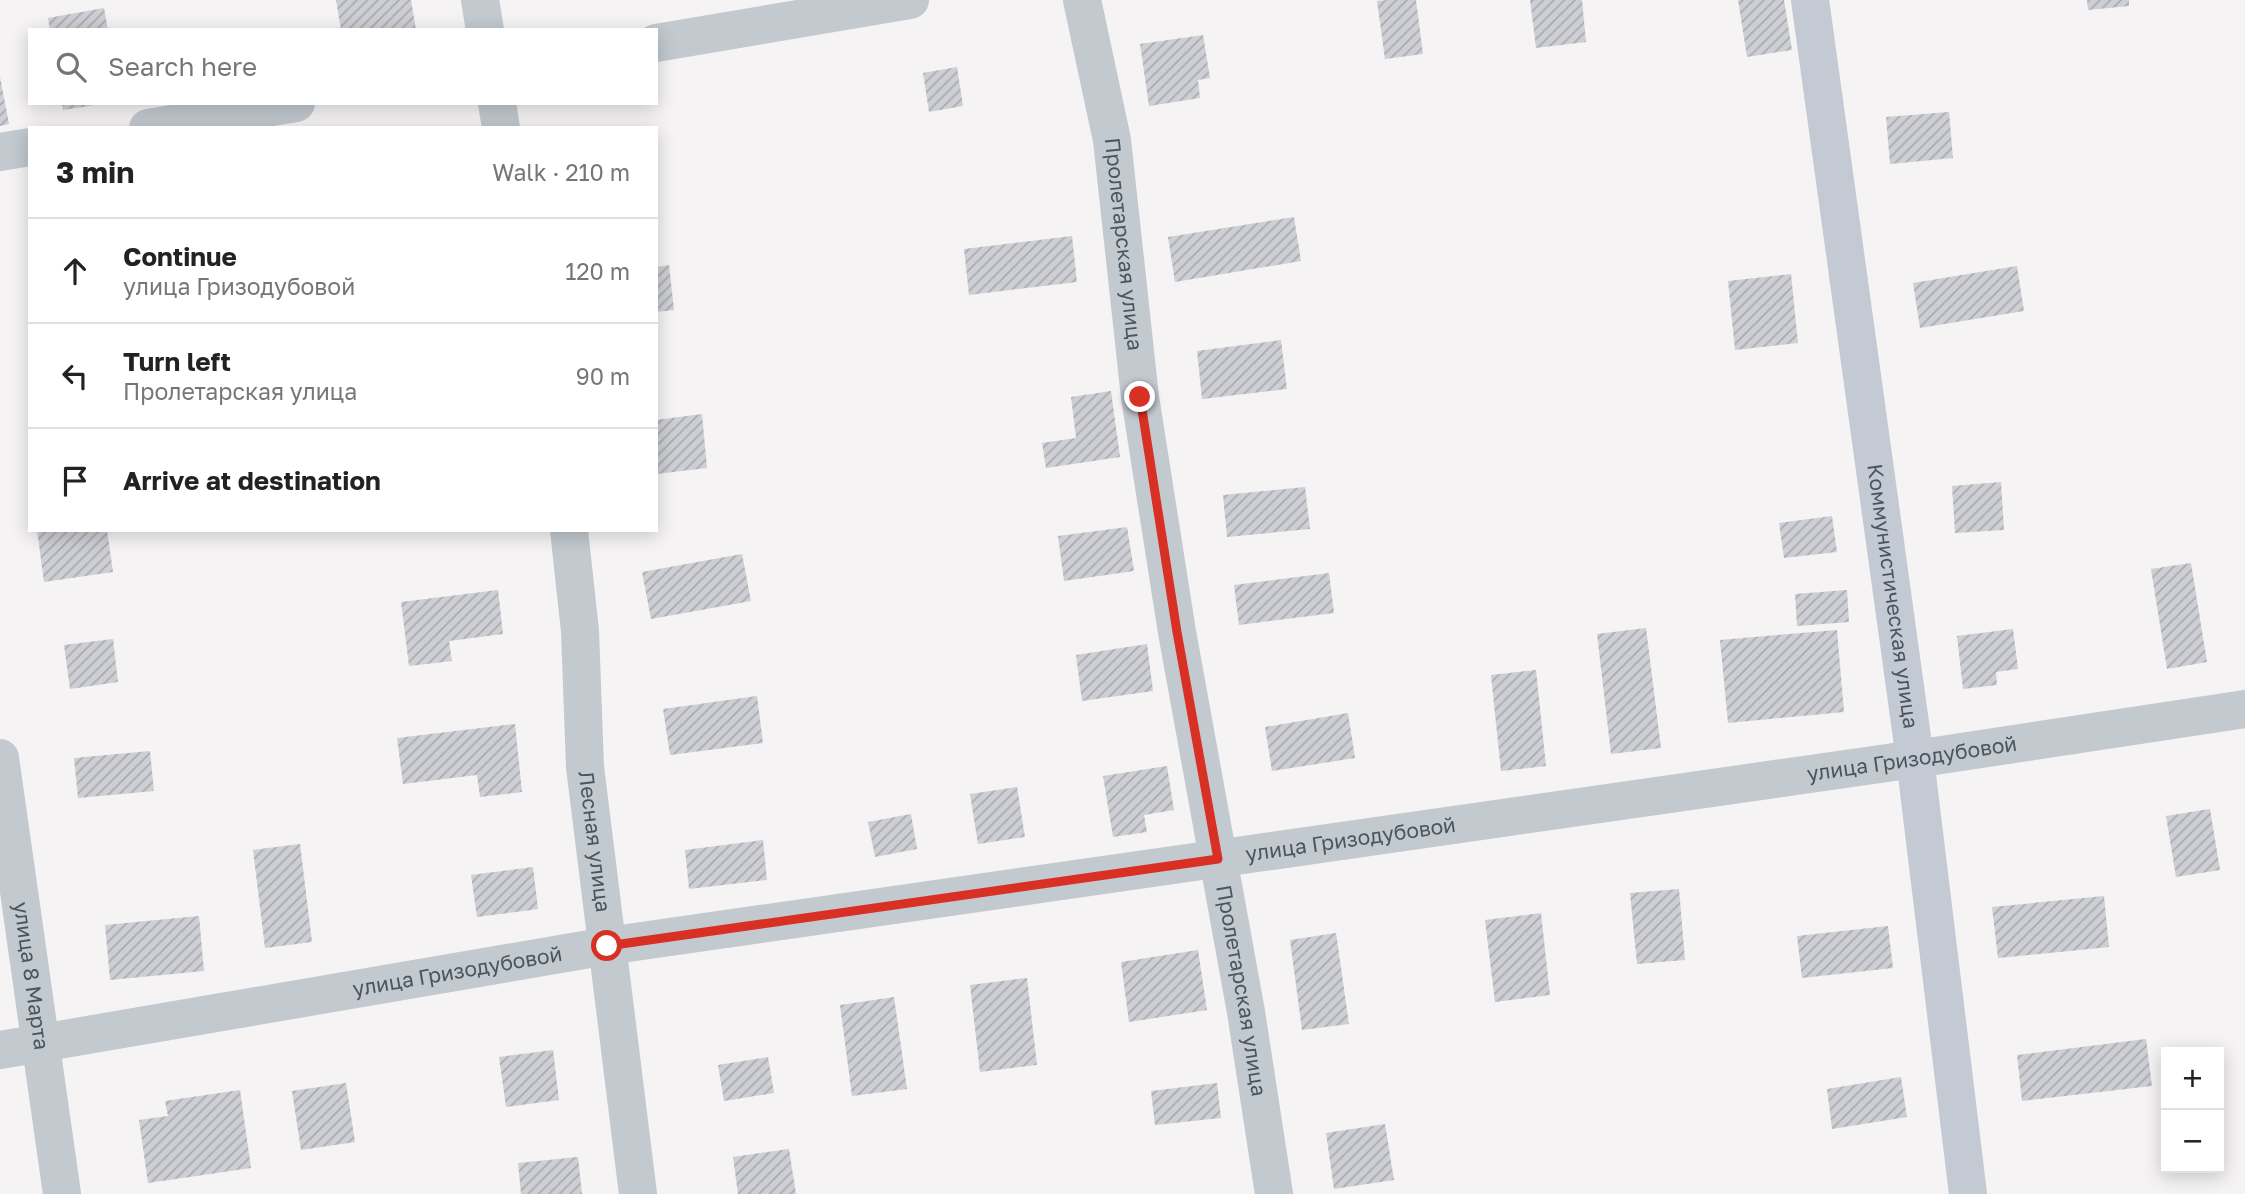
<!DOCTYPE html>
<html lang="en">
<head>
<meta charset="utf-8">
<style>
	:root { --surface:#fff; --page:#f2f2f2; --text:#222; --muted:#767676; --line:#e0e0e0 }
	body { margin:0; font-family:"Golos Text",sans-serif; background:var(--page); color:var(--text) }
	.controls { position:absolute; right:21px; bottom:21px; display:grid; overflow:hidden; border-radius:0px; box-shadow:0 4px 18px #0003 }
	.controls button { width:63px; height:63px; display:grid; place-items:center; padding:0; border:0; border-bottom:2px solid var(--line); background:var(--surface); color:var(--text); font:35px sans-serif }
	.stop { position:absolute; width:21px; height:21px; margin:-16px; border:5px solid #d93025; border-radius:50%; background:#fff }
	.stop.end { background:#d93025; border-color:#fff; box-shadow:0 2px 7px #0008 }
	.list { margin:0; padding:0; list-style:none }
	h2 { display:flex; justify-content:space-between; align-items:center; height:91px; margin:0; padding:0 28px; font-size:30px }
	h2 small { font-size:23px; font-weight:400; color:var(--muted) }
	.list li { display:grid; grid-template-columns:46px 1fr auto; gap:21px; align-items:center; box-sizing:border-box; height:105px; padding:0 28px; border-top:2px solid var(--line) }
	.list b { display:block; font-size:26px; white-space:nowrap }
	.list p { margin:0; font-size:23px; white-space:nowrap; color:var(--muted) }
	.list em { font-size:23px; font-style:normal; color:var(--muted) }
	.icon { flex:none; width:38px; height:38px; fill:none; stroke:currentColor; stroke-width:2; stroke-linecap:round; stroke-linejoin:round }
	.map { position:relative; flex:none; width:2245px; height:1194px; overflow:hidden }
	.search { position:absolute; background:var(--surface); box-shadow:0 4px 18px #0003; left:28px; top:28px; width:630px; height:77px; display:flex; align-items:center; gap:18px; box-sizing:border-box; padding:0 24px; border-radius:0px; color:var(--muted); font-size:26px }
	.panel { position:absolute; background:var(--surface); box-shadow:0 4px 18px #0003; left:28px; top:126px; width:630px; height:406px; border-radius:0px }
	.map>svg:first-child { display:block }
	.building { fill:url(#building-hatch) }
	.lines { fill:none; stroke-linecap:round; stroke-linejoin:round }
	.street { stroke:#c2c9cf; stroke-width:38 }
	.secondary { stroke:#c3cad3; stroke-width:38 }
	.route { stroke:#d93025; stroke-width:9 }
	.labels { text-anchor:middle; stroke-width:5; stroke-linejoin:round; paint-order:stroke }
	.street-label { font-size:21px; fill:#4c555e; stroke:#fff }
</style>
</head>
<body>
<div class="map">
<svg width="2245" height="1194" viewBox="0 0 2245 1194">
	<defs>
		<pattern id="building-hatch" width="6" height="6" patternUnits="userSpaceOnUse" patternTransform="scale(1.75)"><rect width="6" height="6" fill="#cdcfd4"/><path d="M-1 1l2-2M0 6l6-6M5 7l2-2" fill="none" stroke="#a9abaf"/></pattern>
	</defs>
	<rect width="100%" height="100%" fill="#f5f3f3"/>
	<path class="building" d="M336 0H411L416 30H341Z
		M1387 0H1416L1423 54 1385 59 1377 1Z
		M1530 0H1582L1586 42 1536 48Z
		M1738 0H1784L1792 50 1747 57Z
		M2087 0H2129V6L2088 10Z
		M104 8 108 30H50L48 18Z
		M1203 35 1210 78 1198 80 1200 98 1149 106 1140 44Z
		M957 67 963 106 929 112 923 73Z
		M0 77 9 124 0 126Z
		M62 103H94L95 105 63 110Z
		M1949 112 1953 158 1890 164 1886 117Z
		M1294 217 1301 261 1175 282 1168 237Z
		M1072 236 1077 282 969 295 964 249Z
		M669 265 674 310 656 312V267Z
		M2017 266 2024 311 1920 328 1913 283Z
		M1791 274 1798 343 1735 350 1728 281Z
		M1281 340 1287 389 1202 399 1197 351Z
		M1111 391 1120 457 1046 468 1042 443 1076 438 1071 397Z
		M702 414 707 468 656 474V420Z
		M2001 482 2004 530 1955 533 1952 486Z
		M1305 487 1310 529 1227 537 1223 495Z
		M1832 516 1837 552 1784 558 1779 523Z
		M1127 527 1134 571 1064 581 1058 536Z
		M37 530H107L113 572 44 582Z
		M742 554 751 601 651 619 642 572Z
		M2191 563 2207 662 2167 669 2151 569Z
		M1329 573 1334 613 1239 625 1234 585Z
		M498 590 503 634 449 641 452 661 409 666 401 602Z
		M1847 590 1849 622 1797 626 1795 594Z
		M1646 628 1661 748 1611 754 1597 634Z
		M2013 629 2018 669 1996 672 1997 685 1963 689 1957 636Z
		M1837 630 1844 712 1728 723 1720 640Z
		M113 639 118 682 70 689 64 645Z
		M1147 644 1153 691 1082 701 1076 655Z
		M1536 670 1546 766 1501 771 1491 675Z
		M757 696 763 743 670 755 663 709Z
		M1348 713 1355 758 1272 771 1265 727Z
		M515 724 522 792 480 797 477 775 403 784 397 738Z
		M150 751 154 791 78 798 74 758Z
		M1167 766 1174 810 1144 815 1147 832 1113 837 1103 776Z
		M1017 787 1025 837 978 844 970 794Z
		M2210 809 2220 870 2176 877 2166 816Z
		M911 814 917 849 875 857 868 822Z
		M763 840 767 880 689 889 685 850Z
		M300 844 312 942 265 948 253 850Z
		M533 867 538 909 477 917 471 875Z
		M1679 889 1685 960 1637 964 1630 893Z
		M2104 896 2109 947 1998 958 1992 907Z
		M1541 913 1550 995 1495 1002 1485 920Z
		M199 916 204 971 110 980 105 925Z
		M1888 926 1893 968 1802 978 1797 936Z
		M1336 933 1349 1024 1302 1030 1290 940Z
		M1198 950 1207 1010 1129 1022 1121 962Z
		M1027 978 1037 1065 980 1072 970 985Z
		M894 997 907 1089 852 1096 840 1005Z
		M2146 1039 2152 1086 2022 1101 2017 1055Z
		M553 1050 559 1100 506 1107 499 1057Z
		M768 1057 774 1093 724 1101 718 1065Z
		M1901 1077 1907 1117 1832 1129 1827 1089Z
		M346 1083 355 1142 301 1150 292 1091Z
		M1217 1083 1221 1118 1155 1125 1151 1091Z
		M240 1090 251 1168 148 1183 139 1120 168 1116 165 1101Z
		M1385 1124 1394 1180 1334 1189 1326 1133Z
		M789 1149 796 1194H738L733 1157Z
		M578 1157 582 1194H521L518 1163Z"/>
	<g class="lines">
		<g class="street">
			<path d="M480 0 485 30"/>
			<path id="s1" d="M1082 0 1112 140 1140 397 1177 632 1246 1012 1274 1194"/>
			<path d="M656 43 910 0"/>
			<path d="M497 103 501 128"/>
			<path d="M148 128 296 103"/>
			<path d="M0 152 30 147"/>
			<path id="s2" d="M569 530 580 631 585 767 638 1194"/>
			<path id="s3" d="M0 758 62 1194"/>
			<path id="s4" d="M0 1050 607 946 1915 759 2245 709"/>
		</g>
		<path class="secondary" id="s5" d="M1810 0 1915 759 1968 1194"/>
	</g>
	<g class="lines">
		<path class="route" d="M607 946 1218 859 1177 632 1140 397"/>
	</g>
	<g class="labels">
		<g class="street-label">
			<text dy="7" stroke="none"><textPath href="#s1" startOffset="248">Пролетарская улица</textPath></text>
			<text dy="7" stroke="none"><textPath href="#s5" startOffset="602">Коммунистическая улица</textPath></text>
			<text dy="7" stroke="none"><textPath href="#s4" startOffset="1934">улица Гризодубовой</textPath></text>
			<text dy="7" stroke="none"><textPath href="#s4" startOffset="1367">улица Гризодубовой</textPath></text>
			<text dy="7" stroke="none"><textPath href="#s2" startOffset="313">Лесная улица</textPath></text>
			<text dy="7" stroke="none"><textPath href="#s4" startOffset="464">улица Гризодубовой</textPath></text>
			<text dy="7" stroke="none"><textPath href="#s3" startOffset="220">улица 8 Марта</textPath></text>
			<text dy="7" stroke="none"><textPath href="#s1" startOffset="1004">Пролетарская улица</textPath></text>
		</g>
	</g>
</svg>
<div class="controls">
<button>+</button>
<button>−</button>
</div>
<div class="stop" style="left:607px;top:946px"></div>
<div class="stop end" style="left:1140px;top:397px"></div>
<div class="search"><svg class="icon" aria-label="search" viewBox="0 0 24 24"><circle cx="10" cy="10" r="6"/><path d="M15 15l6 6"/></svg>Search here</div>
<section class="panel">
<h2>3 min<small>Walk · 210 m</small></h2>
<ul class="list">
<li><svg class="icon" aria-label="ahead" viewBox="0 0 24 24"><path d="M12 20V5M6 11l6-6 6 6"/></svg><div><b>Continue</b><p>улица Гризодубовой</p></div><em>120 m</em></li>
<li><svg class="icon" aria-label="left" viewBox="0 0 24 24"><path d="M17 20v-9H6M10 6l-5 5 5 5"/></svg><div><b>Turn left</b><p>Пролетарская улица</p></div><em>90 m</em></li>
<li><svg class="icon" aria-label="arrive" viewBox="0 0 24 24"><path d="M6 21V4h12l-3 4 3 4H6"/></svg><div><b>Arrive at destination</b></div></li>
</ul>
</section>
</div>
</body>
</html>
